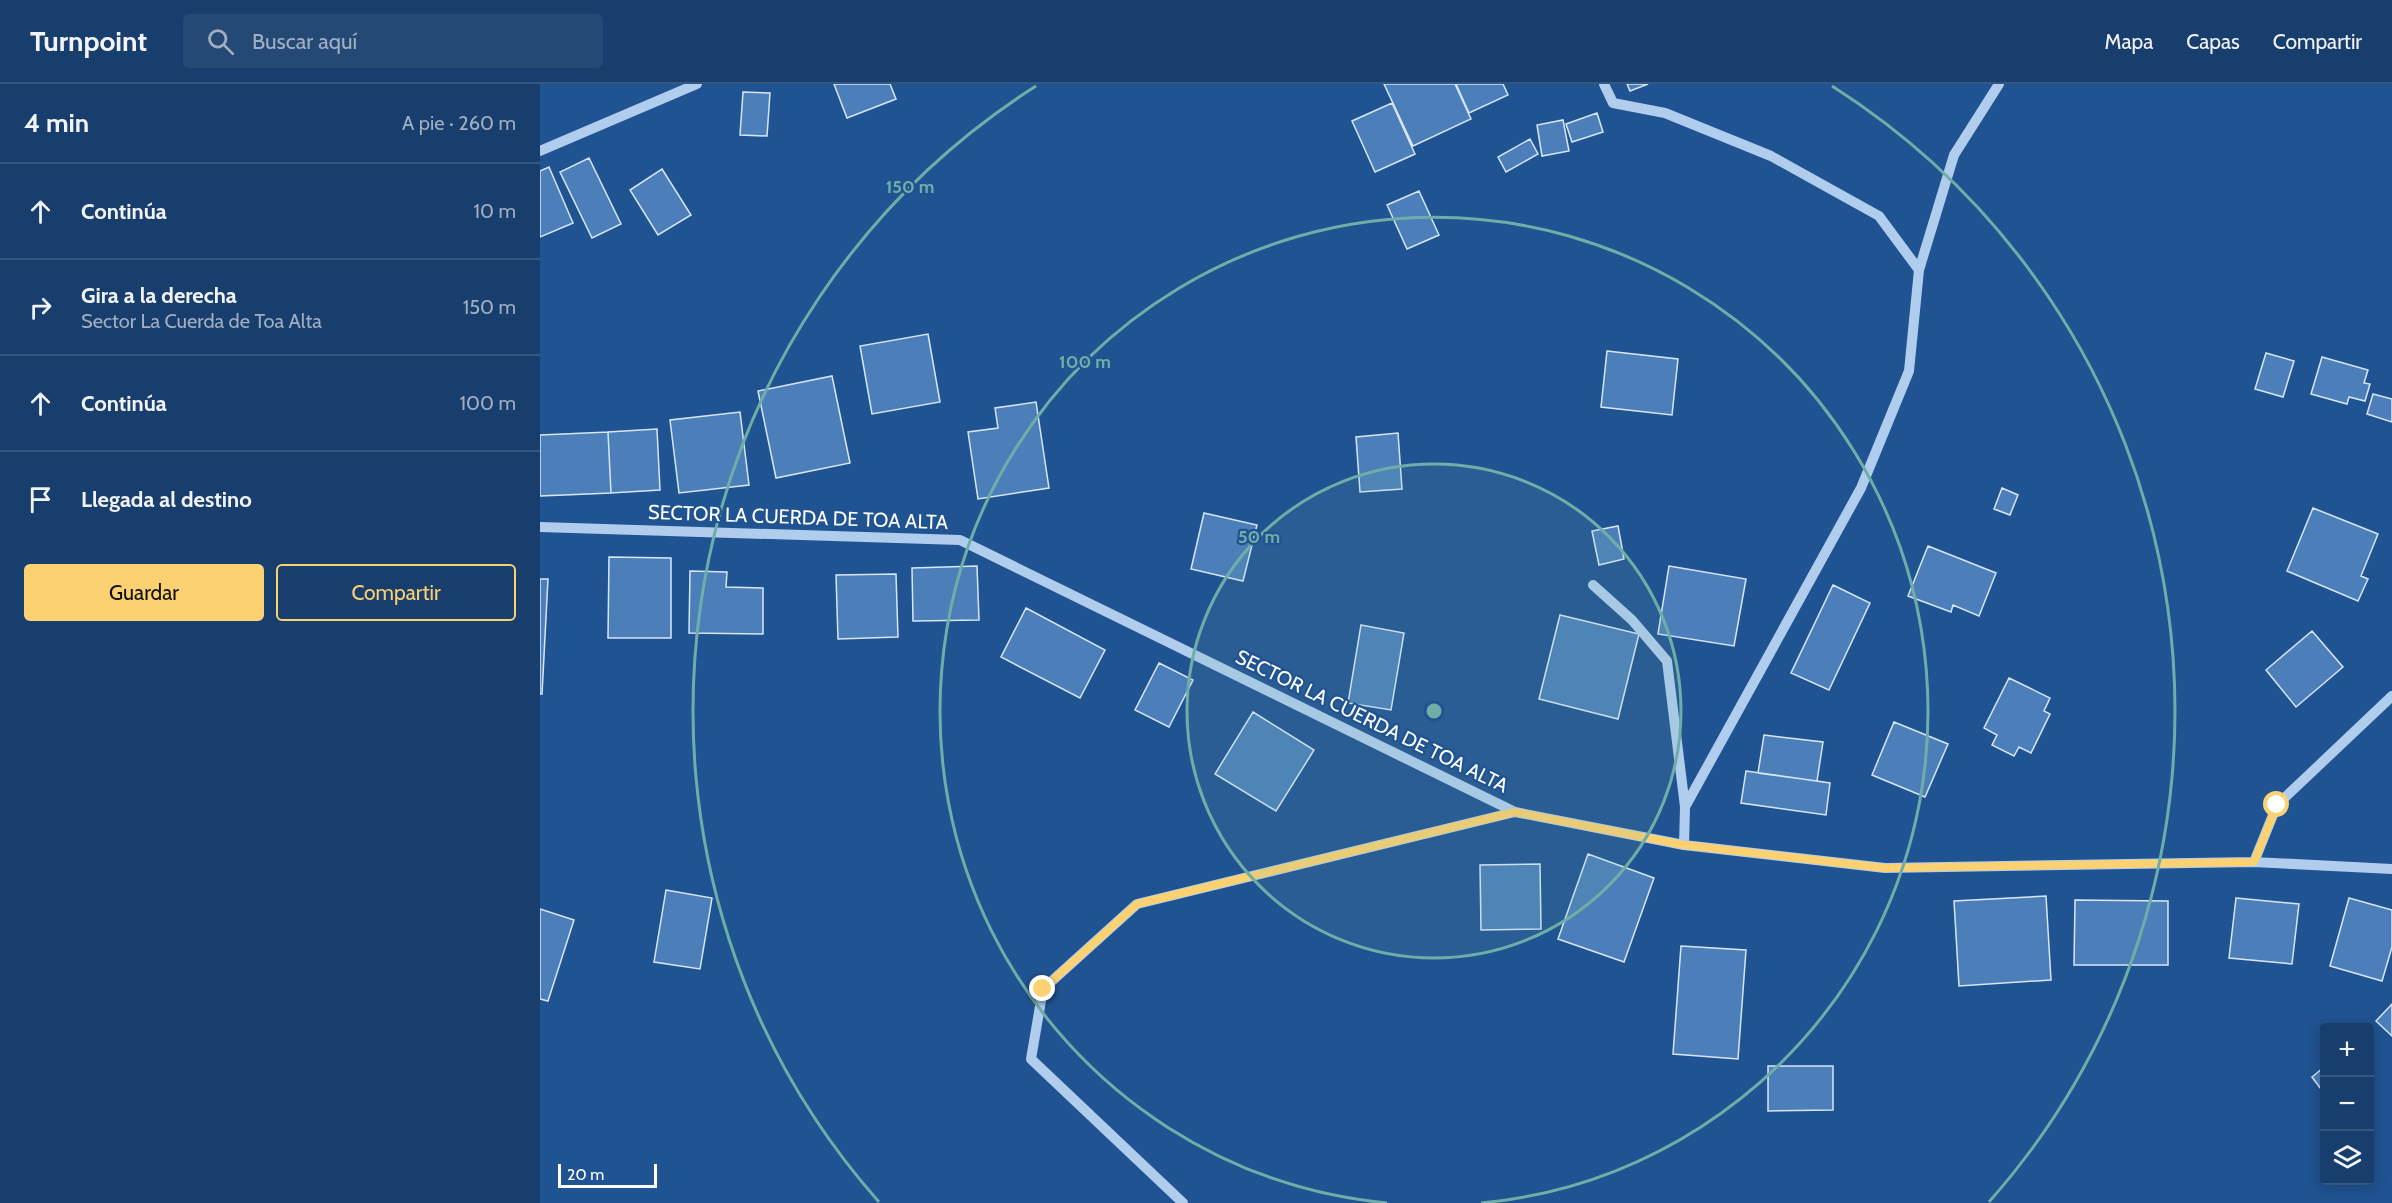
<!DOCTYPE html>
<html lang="es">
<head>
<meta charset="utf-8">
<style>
	:root { --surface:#183e6d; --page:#254975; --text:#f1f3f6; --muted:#9faec2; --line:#365780; --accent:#fbd171 }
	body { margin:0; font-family:Cabin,sans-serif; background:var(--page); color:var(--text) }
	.controls { position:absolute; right:18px; bottom:18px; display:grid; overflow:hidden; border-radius:6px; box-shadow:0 3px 15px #0003 }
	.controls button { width:54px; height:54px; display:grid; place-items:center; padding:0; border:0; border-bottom:2px solid var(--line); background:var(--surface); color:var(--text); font:30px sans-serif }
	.scale { position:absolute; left:18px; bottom:15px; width:99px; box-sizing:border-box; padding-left:6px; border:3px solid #fff; border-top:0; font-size:16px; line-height:21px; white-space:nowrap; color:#fff; -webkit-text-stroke:4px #205391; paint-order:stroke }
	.stop { position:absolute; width:18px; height:18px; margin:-14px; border:4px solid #fbd171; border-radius:50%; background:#fff }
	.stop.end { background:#fbd171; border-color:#fff; box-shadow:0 2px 6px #0008 }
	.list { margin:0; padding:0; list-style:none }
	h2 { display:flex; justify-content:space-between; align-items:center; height:78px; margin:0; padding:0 24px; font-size:26px }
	h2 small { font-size:20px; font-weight:400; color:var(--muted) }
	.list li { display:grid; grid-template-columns:39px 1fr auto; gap:18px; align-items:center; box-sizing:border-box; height:96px; padding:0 24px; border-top:2px solid var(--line) }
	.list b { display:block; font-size:22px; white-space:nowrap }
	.list p { margin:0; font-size:20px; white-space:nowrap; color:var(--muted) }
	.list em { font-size:20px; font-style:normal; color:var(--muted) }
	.actions { display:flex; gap:12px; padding:18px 24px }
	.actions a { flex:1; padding:14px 0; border:2px solid var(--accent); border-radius:6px; text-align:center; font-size:21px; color:var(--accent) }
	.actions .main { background:var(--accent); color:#111 }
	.icon { flex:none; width:33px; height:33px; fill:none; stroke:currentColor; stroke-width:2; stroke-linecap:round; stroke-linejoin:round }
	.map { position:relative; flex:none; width:1852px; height:1119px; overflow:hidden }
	header { display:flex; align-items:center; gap:36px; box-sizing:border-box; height:84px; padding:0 30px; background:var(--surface); border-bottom:2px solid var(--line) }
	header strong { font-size:28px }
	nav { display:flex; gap:33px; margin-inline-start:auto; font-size:21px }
	.search { width:420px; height:54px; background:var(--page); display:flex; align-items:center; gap:15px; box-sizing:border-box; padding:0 21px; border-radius:6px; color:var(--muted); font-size:22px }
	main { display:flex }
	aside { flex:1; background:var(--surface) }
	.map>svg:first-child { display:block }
	.building { fill:#4c7fba; stroke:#d6e7fa; stroke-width:1.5 }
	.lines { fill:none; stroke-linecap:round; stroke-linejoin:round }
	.minor { stroke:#b1cded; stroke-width:10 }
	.route { stroke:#fbd171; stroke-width:8 }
	.ring { fill:none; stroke:#6fada8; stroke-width:3 }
	.labels { text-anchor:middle; stroke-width:4.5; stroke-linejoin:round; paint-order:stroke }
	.street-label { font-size:20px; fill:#fff; stroke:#205391 }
	.centre { fill:#6fada8; stroke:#205391; stroke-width:3 }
	.ring-label { font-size:18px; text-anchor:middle; font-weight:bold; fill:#6fada8; stroke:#205391; stroke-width:4.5; stroke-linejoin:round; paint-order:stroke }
</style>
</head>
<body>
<header>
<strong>Turnpoint</strong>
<div class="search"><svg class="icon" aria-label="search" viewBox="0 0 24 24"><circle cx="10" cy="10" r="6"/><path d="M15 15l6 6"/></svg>Buscar aquí</div>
<nav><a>Mapa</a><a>Capas</a><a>Compartir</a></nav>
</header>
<main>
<aside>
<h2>4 min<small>A pie · 260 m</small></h2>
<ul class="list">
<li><svg class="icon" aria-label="ahead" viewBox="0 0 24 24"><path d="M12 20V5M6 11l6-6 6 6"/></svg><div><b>Continúa</b></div><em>10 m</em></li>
<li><svg class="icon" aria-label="right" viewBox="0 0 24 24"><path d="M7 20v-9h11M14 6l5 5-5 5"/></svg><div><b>Gira a la derecha</b><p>Sector La Cuerda de Toa Alta</p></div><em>150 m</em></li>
<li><svg class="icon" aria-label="ahead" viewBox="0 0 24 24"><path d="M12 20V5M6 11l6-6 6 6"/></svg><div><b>Continúa</b></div><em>100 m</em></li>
<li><svg class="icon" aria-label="arrive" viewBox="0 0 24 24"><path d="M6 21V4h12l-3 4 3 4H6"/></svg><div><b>Llegada al destino</b></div></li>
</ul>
<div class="actions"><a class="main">Guardar</a><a>Compartir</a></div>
</aside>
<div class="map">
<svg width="1852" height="1119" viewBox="0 0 1852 1119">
	<rect width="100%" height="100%" fill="#205391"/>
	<path class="building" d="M294 0H350L356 15 307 34Z
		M844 0H915L931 35 873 62Z
		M916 0H963L968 11 929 29Z
		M1087 0H1108L1090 7Z
		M203 8 230 9 227 52 200 51Z
		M852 19 875 70 835 88 812 37Z
		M1057 29 1063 48 1032 58 1026 40Z
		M1023 36 1029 67 1002 72 997 41Z
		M990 55 998 70 966 88 958 73Z
		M49 74 81 140 52 154 20 88Z
		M9 83 33 139 0 153V87Z
		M122 85 151 131 118 151 90 106Z
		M879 107 899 151 867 165 847 121Z
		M388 250 400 318 332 330 320 262Z
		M1067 267 1138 275 1132 331 1061 323Z
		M1726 269 1754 277 1743 313 1715 305Z
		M1782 273 1828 286 1824 299 1830 300 1825 317 1809 313 1807 320 1771 310Z
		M292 292 310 379 236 394 218 307Z
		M1833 310 1852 315V338L1827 330Z
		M496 318 509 404 438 415 428 348 458 344 455 324Z
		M200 328 209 401 139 409 130 336Z
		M117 345 120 406 71 409 68 348Z
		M68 348 71 409 0 412V351Z
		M858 349 862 405 820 408 816 353Z
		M1462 404 1478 411 1470 431 1454 425Z
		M1773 424 1838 450 1821 492 1828 495 1818 517 1747 487Z
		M664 429 717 441 703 497 651 485Z
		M1078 442 1084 475 1059 481 1052 447Z
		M1388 462 1456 489 1439 532 1413 521 1411 528 1368 512Z
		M69 473 131 474V554H68Z
		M437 482 439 536 373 537 372 484Z
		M1129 482 1206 495 1194 562 1118 550Z
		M150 487 187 488 186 503 223 504V550L149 549Z
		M356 490 358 553 298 555 296 491Z
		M0 495H8L2 610H0Z
		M1293 501 1330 519 1289 606 1251 589Z
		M486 524 565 566 540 614 461 573Z
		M1020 531 1099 550 1078 635 999 615Z
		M821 541 864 549 851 626 808 619Z
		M1772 547 1803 583 1756 623 1726 586Z
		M619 579 653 596 629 643 595 626Z
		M1469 594 1510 614 1504 627 1510 630 1491 669 1479 663 1474 672 1452 661 1457 651 1444 644Z
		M713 628 774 666 736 727 675 690Z
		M1354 638 1408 660 1385 713 1332 691Z
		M1224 651 1283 658 1277 697 1218 689Z
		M1206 687 1290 699 1286 731 1201 719Z
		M1048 770 1114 794 1084 878 1018 855Z
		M1000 780 1001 845 941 846 940 781Z
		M126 806 172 814 160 885 114 878Z
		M1506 812 1511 896 1419 902 1414 817Z
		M1696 814 1759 820 1752 880 1689 874Z
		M1809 814 1852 826V863L1842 897 1790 882Z
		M1535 816 1628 817V881H1534Z
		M0 825 34 836 8 917 0 915Z
		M1141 862 1206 866 1198 975 1133 970Z
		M1852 920V952L1836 937Z
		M1228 982H1293V1026L1228 1027Z
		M1784 983V1009L1772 993Z"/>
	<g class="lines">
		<path class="minor" d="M1064 0 1073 19 1125 29 1231 72 1339 132 1379 186
			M0 67 157 0
			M0 443 420 456 975 728 1144 761 1345 784 1714 778 1852 785
			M1053 501 1092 536 1127 577 1145 723
			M1144 761 1145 723 1321 404 1369 287 1379 186 1414 71 1459 0
			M1714 778 1737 721 1852 612
			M643 1119 491 975 503 905 597 820 975 728"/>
	</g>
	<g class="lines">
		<path class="route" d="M503 905 597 820 975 728 1144 761 1345 784 1714 778 1737 721"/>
	</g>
	<circle cx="894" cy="627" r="247" fill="#6fada8" fill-opacity=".12"/>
	<g class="ring">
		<circle cx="894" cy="627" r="247"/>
		<path d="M847 1119A494 494 0 1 1 941 1119"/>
		<path d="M339 1118A741 741 0 0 1 496 2M1292 2A741 741 0 0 1 1449 1118"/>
	</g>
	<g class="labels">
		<g class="street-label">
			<text transform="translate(258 433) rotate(2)" y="7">SECTOR LA CUERDA DE TOA ALTA</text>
			<text transform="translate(832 637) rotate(26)" y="7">SECTOR LA CUERDA DE TOA ALTA</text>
		</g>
	</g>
	<circle cx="894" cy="627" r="9" class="centre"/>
	<g class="ring-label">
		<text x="370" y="109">150 m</text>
		<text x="545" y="284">100 m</text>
		<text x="719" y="459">50 m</text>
	</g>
</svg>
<div class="controls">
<button>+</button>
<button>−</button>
<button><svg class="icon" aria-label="layers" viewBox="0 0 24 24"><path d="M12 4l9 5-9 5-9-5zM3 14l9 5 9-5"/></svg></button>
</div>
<div class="scale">20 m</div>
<div class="stop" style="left:1737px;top:721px"></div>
<div class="stop end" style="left:503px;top:905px"></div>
</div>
</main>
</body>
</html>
